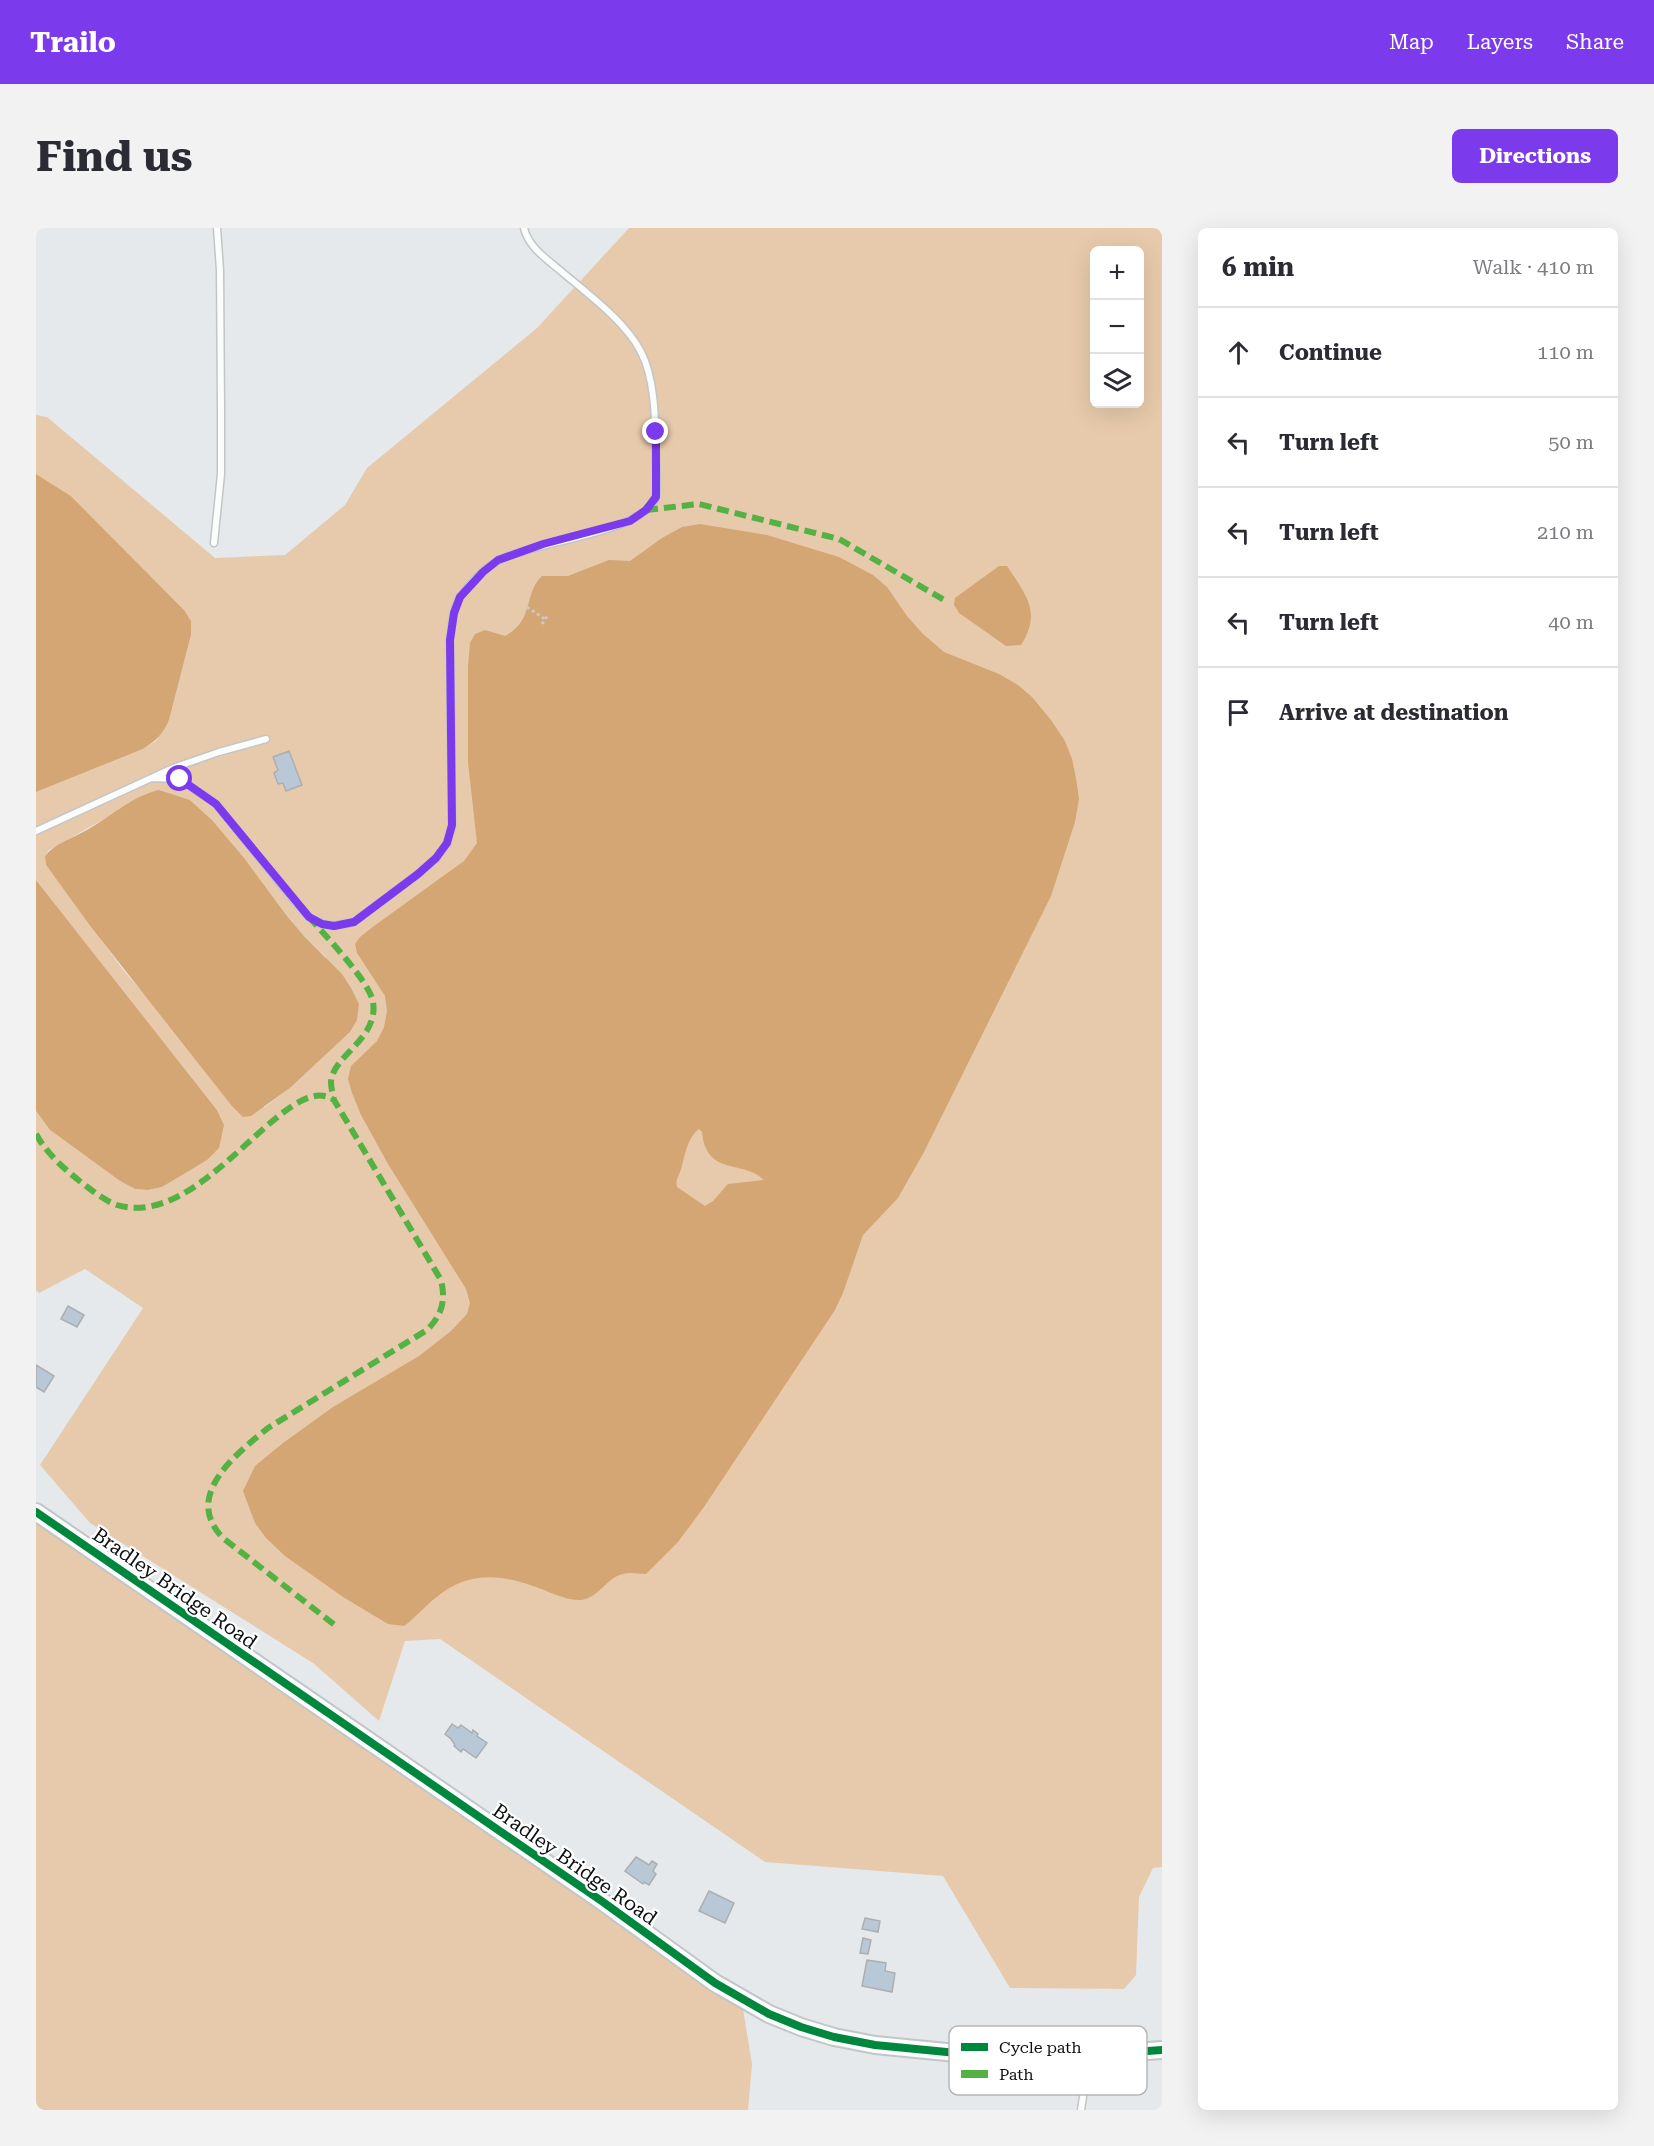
<!DOCTYPE html>
<html lang="en">
<head>
<meta charset="utf-8">
<style>
	:root { --surface:#fff; --page:#f2f2f3; --text:#2b2b33; --muted:#7c7c81; --line:#e1e1e2; --accent:#7c3aed }
	body { margin:0; font-family:"Roboto Serif",serif; background:var(--page); color:var(--text) }
	.controls { position:absolute; right:18px; top:18px; display:grid; overflow:hidden; border-radius:9px; box-shadow:0 6px 24px #0002 }
	.controls button { width:54px; height:54px; display:grid; place-items:center; padding:0; border:0; border-bottom:2px solid var(--line); background:var(--surface); color:var(--text); font:30px sans-serif }
	.stop { position:absolute; width:18px; height:18px; margin:-14px; border:4px solid #7c3aed; border-radius:50%; background:#fff }
	.stop.end { background:#7c3aed; border-color:#fff; box-shadow:0 2px 6px #0008 }
	.list { margin:0; padding:0; list-style:none }
	h2 { display:flex; justify-content:space-between; align-items:center; height:78px; margin:0; padding:0 24px; font-size:26px }
	h2 small { font-size:20px; font-weight:400; color:var(--muted) }
	.list li { display:grid; grid-template-columns:39px 1fr auto; gap:18px; align-items:center; box-sizing:border-box; height:90px; padding:0 24px; border-top:2px solid var(--line) }
	.list b { display:block; font-size:22px; white-space:nowrap }
	.list em { font-size:20px; font-style:normal; color:var(--muted) }
	.icon { flex:none; width:33px; height:33px; fill:none; stroke:currentColor; stroke-width:2; stroke-linecap:round; stroke-linejoin:round }
	.map { position:relative; flex:none; width:1126px; height:1882px; overflow:hidden; border-radius:9px }
	header { display:flex; align-items:center; gap:36px; box-sizing:border-box; height:84px; padding:0 30px; background:var(--accent); color:#fff }
	header strong { font-size:28px }
	nav { display:flex; gap:33px; margin-inline-start:auto; font-size:21px }
	.intro { display:flex; align-items:center; justify-content:space-between; box-sizing:border-box; height:144px; padding:0 36px }
	h1 { margin:0; font-size:42px }
	.button { padding:15px 27px; border-radius:9px; background:var(--accent); color:#fff; font-size:21px; font-weight:700 }
	main { display:flex; gap:36px; padding:0 36px }
	aside { flex:1; background:var(--surface); border-radius:9px; box-shadow:0 6px 24px #0002 }
	.map>svg:first-child { display:block }
	.green { fill:#e7caab; fill-rule:evenodd }
	.water { fill:#d4a674; fill-rule:evenodd }
	.building { fill:#b9c8d6; stroke:#acaeb0; stroke-width:1.5 }
	.lines { fill:none; stroke-linecap:round; stroke-linejoin:round }
	.lane-casing { stroke:#c3c5c7; stroke-width:9 }
	.secondary-casing { stroke:#c3c5c7; stroke-width:20 }
	.path { stroke:#c8c8c8; stroke-width:3; stroke-dasharray:3 3; stroke-linecap:butt }
	.lane { stroke:#fbfcfc; stroke-width:6 }
	.secondary { stroke:#fbfcfc; stroke-width:16 }
	.quiet { stroke:#54b144; stroke-width:6; stroke-dasharray:12 6; stroke-linecap:butt }
	.cycleway-casing { stroke:#fff; stroke-width:11 }
	.cycleway { stroke:#00873e; stroke-width:8 }
	.route { stroke:#7c3aed; stroke-width:8 }
	.labels { text-anchor:middle; stroke-width:4.5; stroke-linejoin:round; paint-order:stroke }
	.street-label { font-size:20px; fill:#0e1011; stroke:#fff }
	.key { fill:#fff; stroke:#b7b7b8; stroke-width:1.5 }
	.key-label { font-size:16px; fill:#0e1011 }
</style>
</head>
<body>
<header>
<strong>Trailo</strong>
<nav><a>Map</a><a>Layers</a><a>Share</a></nav>
</header>
<div class="intro"><h1>Find us</h1><a class="button">Directions</a></div>
<main>
<div class="map">
<svg width="1126" height="1882" viewBox="0 0 1126 1882">
	<rect width="100%" height="100%" fill="#e6e9eb"/>
	<path class="green" d="M593 0H1126V1639L1117 1640 1103 1669 1100 1747 1088 1761 974 1760 907 1648 729 1634 404 1411 369 1413 343 1493 277 1435 54 1295 4 1237 107 1080 49 1041 3 1065 0 1062V883L14 902 84 953 99 961 112 962 126 959 171 932 188 897 181 882 0 652V564L107 521 120 513 133 492 155 407V393L149 383 35 268 0 246V187L11 189 179 330 249 327 309 277 331 240 501 100ZM1058 22H1104V176H1058ZM116 564 154 572 176 592 209 631 251 688 268 708 289 728 314 804 254 860 229 879 195 877 127 788 88 743 10 637 9 628 13 622Z
		M0 1291 707 1781 716 1836 712 1882H0Z"/>
	<path class="water" d="M0 246 35 268 149 383 155 393V407L133 492C127 506 120 513 107 521L0 564Z
		M664 296 731 307 803 329 837 347 851 359 871 388 887 406 908 424 963 446 982 457 996 469 1015 492 1029 513 1036 531 1040 550 1043 571 1039 594 1015 668 888 924 862 970 827 1007 807 1065 799 1082 668 1279 642 1314 610 1346C603 1346 594 1344 587 1346 571 1349 563 1370 545 1372 529 1373 511 1362 497 1358 460 1345 430 1344 398 1371 387 1380 379 1390 368 1398L352 1396 307 1369 249 1328 230 1310 219 1295 207 1263 219 1238 247 1215 297 1179 383 1128 415 1103 431 1086 434 1075 430 1061 352 936 325 887 316 865 312 851 315 838 341 813 348 799 351 783 349 768 321 725 319 716 324 709 338 698 428 633 441 615 432 534V438L434 415 439 406 449 402 469 408C499 392 487 366 506 348H532L573 332 594 333 626 310 646 299ZM663 901 666 904C670 949 707 931 728 952L692 956 677 973 669 978 641 959C639 952 643 948 645 941 649 928 651 910 663 901Z
		M963 338H971C990 367 1006 384 985 417L970 418 923 385 918 377 919 370Z
		M123 562 154 572 176 592 209 631 251 688 268 708 306 746 315 760 323 776 321 792 314 804 254 860 215 888 207 889 195 877 55 699 10 637 9 628C19 615 35 611 49 603 73 590 96 568 123 562Z
		M0 652 181 882 188 897 183 920 171 932 153 943 126 959 112 962 99 961 84 953 14 902 0 883Z"/>
	<path class="building" d="M253 523 266 557 250 563 247 555 242 556 238 545 242 542 237 529Z
		M32 1078 48 1087 41 1099 25 1091Z
		M0 1137 18 1148 8 1164 0 1159Z
		M416 1496 422 1500 425 1497 436 1505 437 1502 442 1506 441 1508 451 1515 440 1530 427 1521 425 1524 418 1518 419 1517 415 1511 409 1506Z
		M600 1629 613 1637 616 1633 621 1636 617 1643 620 1646 613 1657 608 1654 607 1656 589 1643Z
		M673 1663 698 1675 689 1695 663 1683Z
		M829 1690 844 1693 842 1704 826 1701Z
		M827 1710 835 1712 832 1726 824 1725Z
		M831 1732 850 1735 849 1743 859 1745 856 1764 826 1758Z"/>
	<g class="lines">
		<g class="lane-casing">
			<path id="lane" d="M178 315 185 246V181L184 42 181 0
				M116 550 144 551 180 576 261 676 273 689 286 696 298 698 318 694 382 646 400 630 411 615 416 597 414 412C416 398 416 380 425 368 434 355 447 342 460 334 494 313 610 306 620 268 622 258 621 246 620 236 619 202 621 155 605 124 590 94 552 66 526 44 512 32 492 19 488 0
				M0 603 137 540 183 524 230 511
				M1045 1882 1053 1828"/>
		</g>
		<g class="secondary-casing">
			<path id="secondary" d="M0 1284 567 1674 679 1755 733 1786 765 1799 798 1809 839 1817 931 1826 1053 1827 1126 1822"/>
		</g>
		<path class="path" d="M491 379 509 391
			M506 396 512 387"/>
		<use href="#lane" class="lane"/>
		<use href="#secondary" class="secondary"/>
		<path class="quiet" d="M610 282 663 276 803 311 910 373
			M273 689C288 706 334 754 337 774 343 811 296 828 295 854 295 860 297 867 298 872
			M0 906C12 928 34 946 54 961 62 967 72 974 81 977 168 1003 250 839 298 872L405 1052C410 1073 406 1087 391 1102L232 1200C200 1226 146 1268 187 1310L300 1398"/>
		<g class="cycleway-casing">
			<path id="cycleway" d="M0 1284 567 1674 679 1755 733 1786 765 1799 798 1809 839 1817 931 1826 1053 1827 1126 1822"/>
		</g>
		<use href="#cycleway" class="cycleway"/>
	</g>
	<g class="lines">
		<path class="route" d="M144 551 180 576 273 689 286 696 298 698 318 694 382 646 400 630 411 615 416 597 414 412 418 385 424 369 447 344 462 332 507 316 594 293 610 282 620 269V204"/>
	</g>
	<g class="labels">
		<g class="street-label">
			<text transform="translate(139 1360) rotate(35)" y="7">Bradley Bridge Road</text>
			<text transform="translate(539 1636) rotate(35)" y="7">Bradley Bridge Road</text>
		</g>
	</g>
	<rect x="913" y="1798" width="198" height="69" rx="9" class="key"/>
	<rect x="925" y="1815" width="27" height="8" fill="#00873e"/>
	<rect x="925" y="1842" width="27" height="8" fill="#54b144"/>
	<g class="key-label">
		<text x="963" y="1825">Cycle path</text>
		<text x="963" y="1852">Path</text>
	</g>
</svg>
<div class="controls">
<button>+</button>
<button>−</button>
<button><svg class="icon" aria-label="layers" viewBox="0 0 24 24"><path d="M12 4l9 5-9 5-9-5zM3 14l9 5 9-5"/></svg></button>
</div>
<div class="stop" style="left:144px;top:551px"></div>
<div class="stop end" style="left:620px;top:204px"></div>
</div>
<aside>
<h2>6 min<small>Walk · 410 m</small></h2>
<ul class="list">
<li><svg class="icon" aria-label="ahead" viewBox="0 0 24 24"><path d="M12 20V5M6 11l6-6 6 6"/></svg><div><b>Continue</b></div><em>110 m</em></li>
<li><svg class="icon" aria-label="left" viewBox="0 0 24 24"><path d="M17 20v-9H6M10 6l-5 5 5 5"/></svg><div><b>Turn left</b></div><em>50 m</em></li>
<li><svg class="icon" aria-label="left" viewBox="0 0 24 24"><path d="M17 20v-9H6M10 6l-5 5 5 5"/></svg><div><b>Turn left</b></div><em>210 m</em></li>
<li><svg class="icon" aria-label="left" viewBox="0 0 24 24"><path d="M17 20v-9H6M10 6l-5 5 5 5"/></svg><div><b>Turn left</b></div><em>40 m</em></li>
<li><svg class="icon" aria-label="arrive" viewBox="0 0 24 24"><path d="M6 21V4h12l-3 4 3 4H6"/></svg><div><b>Arrive at destination</b></div></li>
</ul>
</aside>
</main>
</body>
</html>
